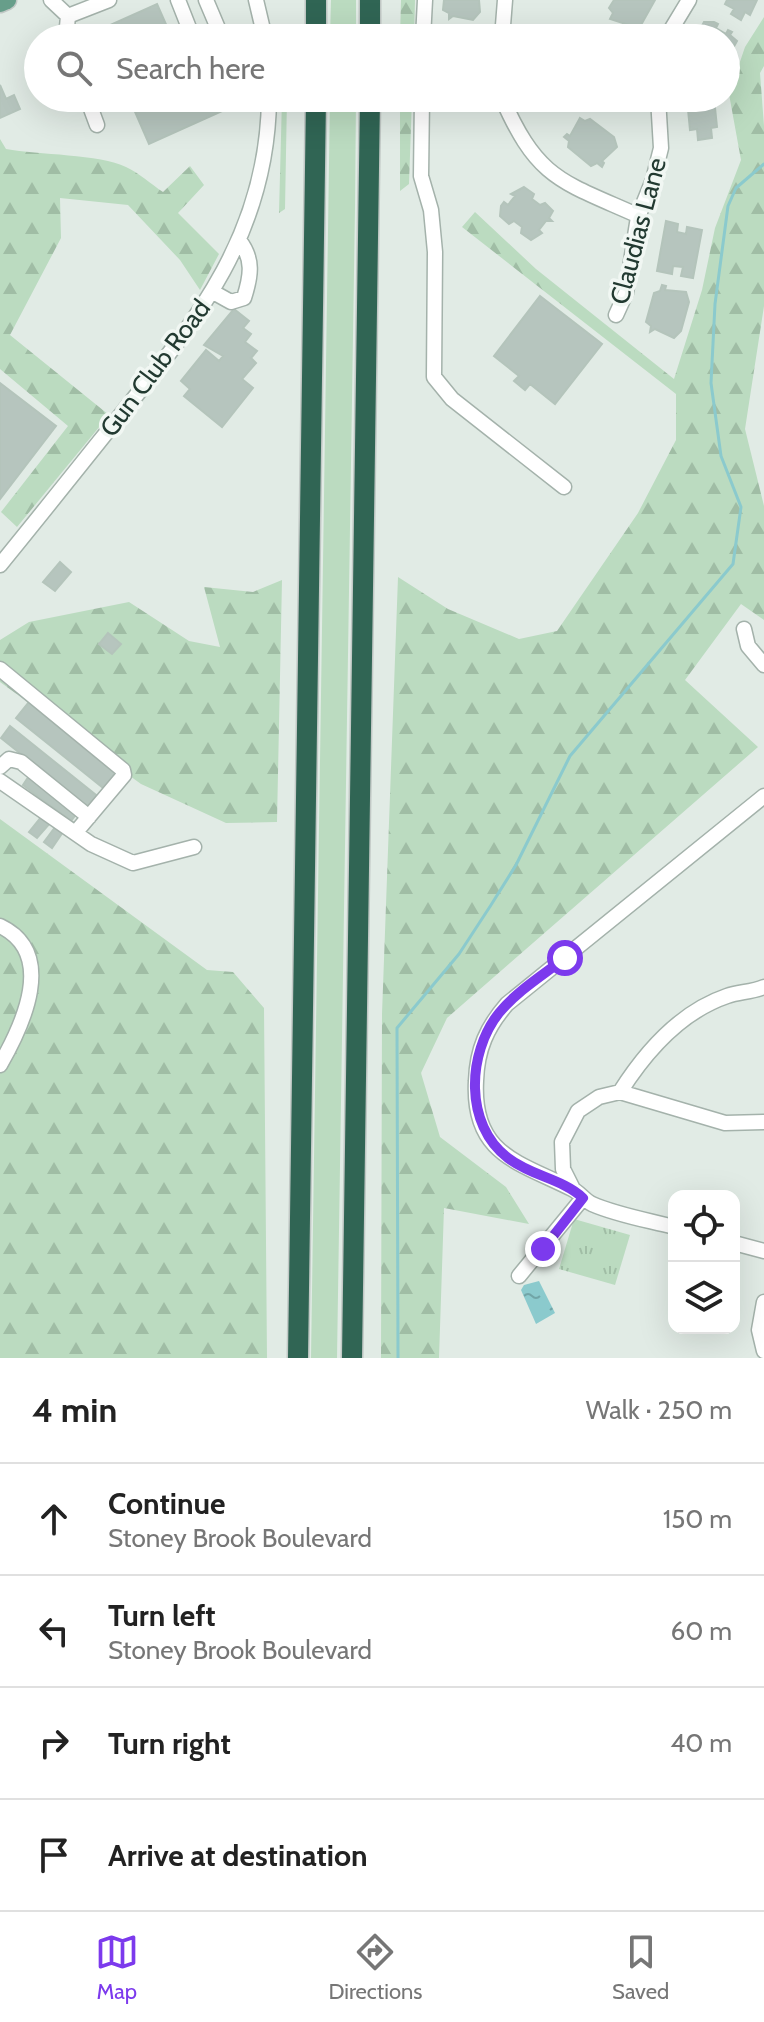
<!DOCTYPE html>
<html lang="en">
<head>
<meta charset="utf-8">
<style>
	:root { --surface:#fff; --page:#f6f6f6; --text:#222; --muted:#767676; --line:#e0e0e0; --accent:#7c3aed }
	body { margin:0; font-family:Cabin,sans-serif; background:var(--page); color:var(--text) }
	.controls { position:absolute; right:24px; bottom:24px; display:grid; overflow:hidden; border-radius:16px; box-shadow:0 8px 32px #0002 }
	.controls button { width:72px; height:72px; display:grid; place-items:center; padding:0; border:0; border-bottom:2px solid var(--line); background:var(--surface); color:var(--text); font:40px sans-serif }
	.stop { position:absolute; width:24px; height:24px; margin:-18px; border:6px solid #7c3aed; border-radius:50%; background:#fff }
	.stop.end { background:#7c3aed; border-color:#fff; box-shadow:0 2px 8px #0008 }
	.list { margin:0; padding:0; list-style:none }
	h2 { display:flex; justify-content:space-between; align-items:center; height:104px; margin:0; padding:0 32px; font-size:34px }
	h2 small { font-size:26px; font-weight:400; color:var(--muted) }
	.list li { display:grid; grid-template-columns:52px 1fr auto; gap:24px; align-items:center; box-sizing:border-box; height:112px; padding:0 32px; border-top:2px solid var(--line) }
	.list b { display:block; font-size:30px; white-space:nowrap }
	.list p { margin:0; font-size:26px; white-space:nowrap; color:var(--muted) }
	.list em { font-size:26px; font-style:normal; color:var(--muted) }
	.icon { flex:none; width:44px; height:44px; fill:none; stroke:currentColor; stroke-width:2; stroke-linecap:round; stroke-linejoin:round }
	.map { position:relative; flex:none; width:764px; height:1358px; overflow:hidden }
	.search { position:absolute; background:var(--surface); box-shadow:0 8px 32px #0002; left:24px; right:24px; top:24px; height:88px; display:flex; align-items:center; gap:20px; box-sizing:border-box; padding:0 28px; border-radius:44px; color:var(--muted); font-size:30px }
	.sheet { height:552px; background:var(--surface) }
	nav { display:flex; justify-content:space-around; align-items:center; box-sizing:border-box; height:112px; border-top:2px solid var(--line); background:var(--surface); font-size:22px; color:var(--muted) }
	nav a { display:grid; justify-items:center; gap:4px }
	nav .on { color:var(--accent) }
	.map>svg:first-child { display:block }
	.grass { fill:#bbdbc0 }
	.forest { fill:url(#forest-firs) }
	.park { fill:url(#park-tufts) }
	.water { fill:url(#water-ripples) }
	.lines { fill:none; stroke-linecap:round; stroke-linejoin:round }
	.stream { stroke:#8bcacd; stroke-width:3 }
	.building { fill:#b6c5be; stroke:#b4c4bb; stroke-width:2 }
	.minor-casing { stroke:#a4b2ab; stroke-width:17 }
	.major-casing { stroke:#c1c8c5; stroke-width:21 }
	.highway-casing { stroke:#c1c8c5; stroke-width:23 }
	.minor { stroke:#fff; stroke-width:14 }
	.major { stroke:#679e8a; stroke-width:18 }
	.highway { stroke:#306554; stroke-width:20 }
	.route { stroke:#7c3aed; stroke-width:10 }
	.labels { text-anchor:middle; stroke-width:7; stroke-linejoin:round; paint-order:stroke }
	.street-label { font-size:26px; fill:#223a31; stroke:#f1f7f3 }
</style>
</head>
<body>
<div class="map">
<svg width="764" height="1358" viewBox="0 0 764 1358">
	<defs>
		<pattern id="forest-firs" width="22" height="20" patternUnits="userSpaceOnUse" patternTransform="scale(2)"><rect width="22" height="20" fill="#bbdbc0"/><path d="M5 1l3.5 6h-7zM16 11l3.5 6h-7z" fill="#a0bda5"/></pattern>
		<pattern id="park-tufts" width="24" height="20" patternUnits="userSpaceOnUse" patternTransform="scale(2)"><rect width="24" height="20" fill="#bbdbc0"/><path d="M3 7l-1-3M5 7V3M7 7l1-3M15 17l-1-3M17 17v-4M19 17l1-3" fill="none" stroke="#a0bda5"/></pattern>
		<pattern id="water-ripples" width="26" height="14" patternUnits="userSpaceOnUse" patternTransform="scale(2)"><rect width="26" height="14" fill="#8bcacd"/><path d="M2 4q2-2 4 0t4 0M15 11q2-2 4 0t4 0" fill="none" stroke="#71a5a7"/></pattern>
	</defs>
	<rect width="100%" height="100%" fill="#e1ebe5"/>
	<path class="grass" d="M331 0H356V38H330Z
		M330 98H356L355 208 337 1358H311Z"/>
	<path class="forest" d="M401 0H415L414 38H400Z
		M764 17V66L760 73 764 126V306L745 429 764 506V620L741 604 685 680 758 747 447 1018 421 1073 440 1137 506 1187 529 1224 444 1208 439 1358H381L382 1014 398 577 448 609 519 639 557 631 638 513 676 440V394L462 227 475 212 536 269 674 379 702 290 715 228 741 160 729 94 745 47Z
		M282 98H287L285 209 279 213Z
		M400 98H412L409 184 400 191Z
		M0 139 6 149C38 155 100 154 126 167 139 173 151 184 163 192L190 166 204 185 178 213 219 254 200 290 180 260 128 205 60 198 61 238 10 335 109 415 17 527 1 512 68 426 0 369Z
		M282 580 277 822 226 823 141 784 0 682V640L29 622 129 602 189 641 220 647 204 587 253 592Z
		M0 819 207 970 233 972 264 1008 267 1358H0Z"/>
	<path class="park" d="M574 1219 630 1235 615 1285 559 1269Z"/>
	<path class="water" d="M539 1281 555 1313 536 1324 521 1290 524 1285Z"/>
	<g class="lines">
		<path class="stream" d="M398 1358 397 1028 459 954 491 905 516 865 570 756 733 564 741 507 721 456 711 383 715 304 728 206 736 188 764 164"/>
	</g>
	<path class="building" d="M444 0H479L480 12 473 20 453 16 449 19V13L443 10Z
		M614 0H655L641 25 632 30 629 25 610 19 613 13 609 8Z
		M727 0H757L750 15 745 12 741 20 731 14 734 9 725 4Z
		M157 4 172 38H102L99 30Z
		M704 22H714L718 24 716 28 726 34 728 30 732 32 730 35 737 41 731 52 726 51V38L697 35Z
		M0 85 6 99 14 95 20 109 0 118Z
		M129 98H238L240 103 149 144Z
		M568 98 562 107 542 104 537 108V102L531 99Z
		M714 98 717 127 711 128 712 138 698 140 697 129 690 130 687 99Z
		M580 118 585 121 590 119 614 137 617 147 602 161 604 163 602 167 597 163 591 166 568 147 569 141 564 137 567 134 570 136Z
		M524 187 534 194 532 199 540 205 545 203 553 211 549 218 552 221H546L539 230 542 233 531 240 521 233 522 227 514 221 509 224 500 216 501 206 504 202 508 205 515 196 511 194Z
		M666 221 678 224 677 232 686 234 687 227 702 230 693 278 681 276 683 267 673 266 672 274 657 271Z
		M662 285 666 286 665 290 686 292 689 302 681 331 674 338 655 329 650 332 651 326 646 322 654 293 660 291Z
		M540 296 602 344 555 404 530 384 525 390 514 381 519 376 494 356Z
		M234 309 249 321 243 328 251 334 245 342 257 351 251 358 256 363 242 379 253 388 222 427 184 396 190 389 181 381 206 350 219 361 223 356 204 345Z
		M0 383 56 426 0 499Z
		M60 562 71 572 55 591 43 582Z
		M108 633 121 644 112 654 99 644Z
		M29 702 120 776 107 791 16 718Z
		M10 726 101 799 92 811 1 738Z
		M29 776 77 813 71 821 23 785Z
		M42 816 50 823 37 838 29 832Z
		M56 826 63 832 52 848 44 842Z"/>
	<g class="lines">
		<g class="minor-casing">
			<path id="minor" d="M51 0 68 16 109 0
				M178 0 193 38
				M206 0 220 33
				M256 0 265 38
				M66 38 68 16
				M423 38 425 0
				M502 38 505 0
				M666 38 689 0
				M87 98 97 125
				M422 98 421 176 431 210 435 252 434 377 452 399 564 487
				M502 98C538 180 561 181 639 216
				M213 292 231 302 244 298C251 276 254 259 239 240
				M616 315 626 293 638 217 653 180 661 148 658 98
				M0 565C40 516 79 467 119 417 198 319 268 232 269 98
				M744 629 748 646 764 665
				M0 669 123 770 124 775 76 832
				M0 767 9 759 21 762 89 817
				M0 781 91 844 133 863 194 847
				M0 926C57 953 23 1025 0 1065
				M620 1092C646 1051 680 1012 727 996 739 992 752 992 764 987
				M573 1189 563 1169 562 1142 578 1111 599 1097 620 1092 725 1123 764 1122
				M674 1227C647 1220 617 1215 592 1204 584 1200 579 1192 572 1189 519 1162 472 1155 476 1081 477 1049 487 1027 507 1004L764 796
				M734 1243 764 1251
				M519 1276 583 1198
				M764 1302 759 1330 764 1351"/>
		</g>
		<g class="major-casing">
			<path id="major" d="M0 3 7 0"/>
		</g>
		<g class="highway-casing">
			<path id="highway" d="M370 0V38
				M316 38V0
				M298 1358 316 98
				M352 1358 370 98"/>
		</g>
		<use href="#minor" class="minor"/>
		<use href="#major" class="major"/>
		<use href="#highway" class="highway"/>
	</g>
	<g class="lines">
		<path class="route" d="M543 1249 583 1198C563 1179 531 1176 508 1158 464 1125 467 1053 499 1013 517 991 543 975 565 958"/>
	</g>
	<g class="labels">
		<g class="street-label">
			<text transform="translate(638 231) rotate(-75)" y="9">Claudias Lane</text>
			<text transform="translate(155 368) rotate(-53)" y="9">Gun Club Road</text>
		</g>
	</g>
</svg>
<div class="controls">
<button><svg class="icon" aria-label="locate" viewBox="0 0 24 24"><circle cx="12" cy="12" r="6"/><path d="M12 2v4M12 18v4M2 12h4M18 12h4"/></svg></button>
<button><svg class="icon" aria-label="layers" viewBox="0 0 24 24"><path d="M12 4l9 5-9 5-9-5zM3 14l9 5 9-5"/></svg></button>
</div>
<div class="stop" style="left:565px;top:958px"></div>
<div class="stop end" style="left:543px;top:1249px"></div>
<div class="search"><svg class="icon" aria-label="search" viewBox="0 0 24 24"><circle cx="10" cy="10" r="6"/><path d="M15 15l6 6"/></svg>Search here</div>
</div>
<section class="sheet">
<h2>4 min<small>Walk · 250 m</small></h2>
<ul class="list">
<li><svg class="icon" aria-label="ahead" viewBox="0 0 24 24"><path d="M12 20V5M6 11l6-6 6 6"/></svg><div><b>Continue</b><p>Stoney Brook Boulevard</p></div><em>150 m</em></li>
<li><svg class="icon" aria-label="left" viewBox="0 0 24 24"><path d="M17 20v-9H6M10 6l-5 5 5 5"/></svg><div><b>Turn left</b><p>Stoney Brook Boulevard</p></div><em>60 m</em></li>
<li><svg class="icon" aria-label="right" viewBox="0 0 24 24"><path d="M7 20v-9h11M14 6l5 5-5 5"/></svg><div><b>Turn right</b></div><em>40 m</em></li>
<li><svg class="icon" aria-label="arrive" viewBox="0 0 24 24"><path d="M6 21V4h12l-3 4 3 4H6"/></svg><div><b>Arrive at destination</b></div></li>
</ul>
</section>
<nav>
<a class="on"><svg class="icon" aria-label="map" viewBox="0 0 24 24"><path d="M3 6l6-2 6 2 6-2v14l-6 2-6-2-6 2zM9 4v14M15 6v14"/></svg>Map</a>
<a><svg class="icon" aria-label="directions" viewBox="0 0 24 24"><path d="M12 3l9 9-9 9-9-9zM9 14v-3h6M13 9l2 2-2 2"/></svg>Directions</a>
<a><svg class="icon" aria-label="saved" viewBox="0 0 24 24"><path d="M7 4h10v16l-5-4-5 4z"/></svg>Saved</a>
</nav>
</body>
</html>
